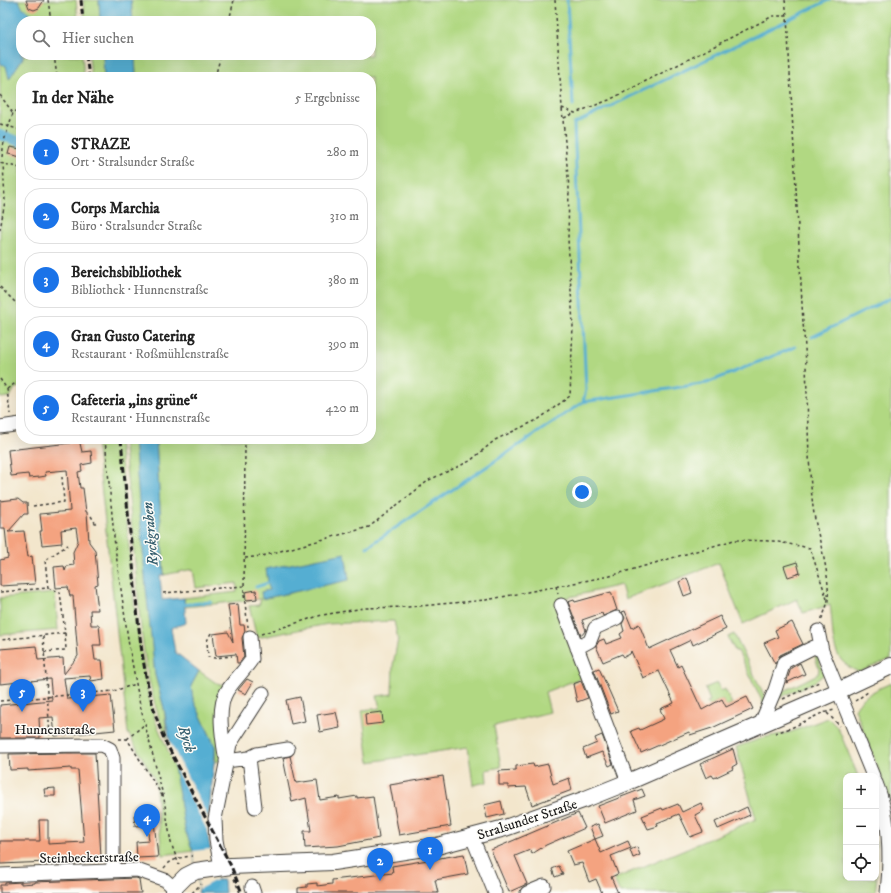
<!DOCTYPE html>
<html lang="de">
<head>
<meta charset="utf-8">
<style>
	:root { --surface:#fff; --page:#f6f6f6; --text:#222; --muted:#767676; --line:#e0e0e0; --accent:#1a73e8 }
	body { margin:0; font-family:"IM FELL DW Pica",serif; background:var(--page); color:var(--text) }
	.controls { position:absolute; right:12px; bottom:12px; display:grid; overflow:hidden; border-radius:8px; box-shadow:0 4px 16px #0002 }
	.controls button { width:36px; height:36px; display:grid; place-items:center; padding:0; border:0; border-bottom:1px solid var(--line); background:var(--surface); color:var(--text); font:20px sans-serif }
	.you { position:absolute; left:582px; top:492px; width:14px; height:14px; margin:-10px; border:3px solid #fff; border-radius:50%; background:#1a73e8; box-shadow:0 0 0 6px #1a73e833 }
	.badge { display:grid; place-items:center; width:26px; height:26px; border-radius:50%; background:var(--accent); color:#fff; font-size:13px; font-weight:700 }
	.pin { position:absolute; translate:-50% -33px; filter:drop-shadow(0 1px 2px #0008) }
	.pin::after { content:''; position:absolute; top:21px; width:14px; height:12px; background:inherit; clip-path:polygon(0 0,100% 0,50% 100%) }
	.list { margin:0; padding:0; list-style:none }
	h2 { display:flex; justify-content:space-between; align-items:center; height:52px; margin:0; padding:0 16px; font-size:17px }
	h2 small { font-size:13px; font-weight:400; color:var(--muted) }
	.list li { display:grid; grid-template-columns:26px 1fr auto; gap:12px; align-items:center; box-sizing:border-box; height:56px; margin:0 8px 8px; padding:0 8px; border:1px solid var(--line); border-radius:16px }
	.list b { display:block; font-size:15px; white-space:nowrap }
	.list p { margin:0; font-size:13px; white-space:nowrap; color:var(--muted) }
	.list em { font-size:13px; font-style:normal; color:var(--muted) }
	.icon { flex:none; width:22px; height:22px; fill:none; stroke:currentColor; stroke-width:2; stroke-linecap:round; stroke-linejoin:round }
	.map { position:relative; flex:none; width:891px; height:893px; overflow:hidden }
	.search { position:absolute; background:var(--surface); box-shadow:0 4px 16px #0002; left:16px; top:16px; width:360px; height:44px; display:flex; align-items:center; gap:10px; box-sizing:border-box; padding:0 14px; border-radius:16px; color:var(--muted); font-size:15px }
	.panel { position:absolute; background:var(--surface); box-shadow:0 4px 16px #0002; left:16px; top:72px; width:360px; height:372px; border-radius:16px }
	.map>svg:first-child { display:block }
	.green { fill:#b1d882; stroke:#667a4f; fill-rule:evenodd }
	.water { fill:#54aed2; stroke:#386577 }
	.pier { fill:#f3e6cc }
	.lines { fill:none; stroke-linecap:round; stroke-linejoin:round }
	.stream { stroke:#54aed2; stroke-width:3 }
	.canal { stroke:#54aed2; stroke-width:10 }
	.building { fill:#f4a380 }
	.minor-casing { stroke:#3c3a36; stroke-width:15 }
	.major-casing { stroke:#3c3a36; stroke-width:18 }
	.path { stroke:#3c3a36; stroke-width:1.5; stroke-dasharray:3 3; stroke-linecap:butt }
	.minor { stroke:#fff; stroke-width:13 }
	.major { stroke:#fff; stroke-width:16 }
	.rail { stroke:#1c1c1c; stroke-width:3; stroke-dasharray:6 3; stroke-linecap:butt }
	.labels { text-anchor:middle; stroke-width:3; stroke-linejoin:round; paint-order:stroke }
	.street-label { font-size:14px; fill:#1c1c1c; stroke:#fdfcf7 }
	.water-label { font-size:15px; font-style:italic; fill:#355e6e; stroke:#fdfcf7 }
</style>
</head>
<body>
<div class="map">
<svg width="891" height="893" viewBox="0 0 891 893">
	<rect width="100%" height="100%" fill="#fdfcf7"/>
	<filter id="ink" filterUnits="userSpaceOnUse"><feTurbulence type="fractalNoise" baseFrequency=".025" numOctaves="2"/><feDisplacementMap in="SourceGraphic" scale="8" xChannelSelector="R" yChannelSelector="G"/><feConvolveMatrix kernelMatrix="1 2 1 2 8 2 1 2 1" color-interpolation-filters="sRGB"/></filter>
	<filter id="wash" filterUnits="userSpaceOnUse"><feTurbulence type="fractalNoise" baseFrequency=".012" numOctaves="4" result="noise"/><feDisplacementMap in="SourceGraphic" scale="16" xChannelSelector="R" yChannelSelector="G"/><feGaussianBlur stdDeviation="0.9" result="paint"/><feColorMatrix in="noise" values="0 0 0 0 0 0 0 0 0 0 0 0 0 0 0 0 0 1.4 0 .05"/><feComposite in="paint" operator="in"/></filter>
	<g filter="url(#wash)">
		<rect width="100%" height="100%" fill="#f3e6cc"/>
		<path class="green" d="M0 0H76L78 21H21V55H82L84 77H21V387L15 388 10 397 1 398 0 396Z
			M83 0H99L100 21H85Z
			M131 0H891V659L859 672C827 660 835 633 830 605L803 613 797 599 743 624 719 563 625 599 621 585 557 600 584 677 545 692 550 712 494 726 501 767 486 770 487 782 473 785 468 747 369 762 362 710 380 708 377 696 392 694 393 665 398 639 394 621 328 624 257 638 249 606 259 605 261 599 185 607 184 598 237 592V583L196 588 193 569 164 575 156 439H371V77H136L135 55H371V21H133ZM345 554 349 580 261 592 269 590 267 569Z
			M89 55H103L104 77H91Z
			M96 439H119L135 611 147 688 155 720 175 767 185 830 193 851 162 855 155 780 128 733Z
			M123 439H134L153 655 155 675 164 708 167 739C145 687 141 631 136 575 132 530 128 484 123 439Z
			M55 593 58 630 0 635V598Z
			M734 634 768 703 764 705 738 651H735L728 637Z
			M817 655 824 674 816 681 775 700 778 694 818 674 819 669 815 657Z
			M199 671 219 685 224 684V759L216 762 215 746 193 699 191 686Z
			M717 683 721 691 725 689 732 704 725 706 722 699 709 706 707 702 710 701 705 688Z
			M891 683V807L888 794 855 709C862 695 878 689 891 683Z
			M828 718 838 728 858 776H846V878H876V841L877 875 875 893H620L614 879 756 819 736 747 766 737 791 732Z"/>
		<path class="water" d="M0 0H19L22 7 39 19V21H21V55H23V58L9 79 6 66 1 64 0 60Z
			M99 0H131L133 21H100Z
			M103 55H135L136 77H104Z
			M134 439H156L164 575 160 576 162 600 184 598 186 623 171 628 175 652 199 671 191 686 193 699 215 746V754L207 831 216 880H224L225 893H198L199 889 193 851 185 830 164 708 155 675 146 589Z
			M345 553 349 580 262 599 261 592 269 590 266 569Z"/>
		<path class="pier" d="M168 738 210 821 209 834 171 760 166 740Z
			M211 849 216 880 199 889 193 851Z"/>
		<g class="lines">
			<path class="stream" d="M567 0 573 105
				M812 337 891 298
				M583 402 707 383 795 347
				M367 547 583 402 586 390 574 124 829 0
				M256 587 268 583
				M180 605 211 602"/>
			<path class="canal" d="M0 135 21 142"/>
		</g>
		<g id="blocks">
			<path class="building" d="M26 0H44L39 8 34 10 29 8Z
				M10 147 21 149V157L8 154Z
				M69 439H79L82 452 91 451 92 463 81 465 82 471 78 472 80 488H83L86 512H87L89 542 95 550 98 584 95 585 98 610H90L91 625H99L101 645H93L95 660H102L104 679 91 681 90 676 64 678 67 699 111 695 115 730 55 736 53 717 39 718 40 738H0V705L52 700 50 679 0 684V649L36 646 38 660 63 658 64 674 78 656 73 596H70L68 587 56 588 54 567 64 566 65 571 67 566 74 565 73 552 78 541 76 528 61 530 62 543 42 545 40 531H42L40 514 70 511 67 470 45 472 46 476 40 477 29 478 28 474 11 476 8 450 70 443Z
				M18 499 23 503H27L28 514H24L8 532 24 531 28 557 32 556 35 584 0 586V560L8 558 5 528H0V501Z
				M797 562 800 573 788 577 784 566Z
				M687 578 692 593 684 596 679 582Z
				M256 590 257 599 246 600 245 592Z
				M611 592 617 610 603 616 602 613 582 620 586 630 581 636 568 602 574 600 575 602Z
				M238 604 240 625H244L245 631 242 638 244 657 239 663H237L236 654 216 656 213 634 228 632 233 642 228 605Z
				M625 611 632 628 639 624 649 649 720 616 726 629 693 645 691 640 670 650 678 667 681 665 702 710 722 699 726 707 747 697 753 709 712 728 690 735 689 732 641 753 631 731 639 728 640 730 664 719 660 709 674 703 659 671 643 678 631 651 630 654 624 657 622 654 603 662 596 646 599 641 604 639 606 644 622 638 620 634 624 631 622 624 625 618 622 612Z
				M792 622 803 644 780 655 775 664 764 643 778 637 775 630Z
				M800 663 805 674 786 683 791 668Z
				M599 668 618 711 611 714 594 670Z
				M247 679 253 682 246 694 238 690Z
				M581 681 588 698 577 702 573 684Z
				M300 697 305 721 291 724 286 700Z
				M336 712 340 728 320 732 317 715Z
				M382 712 383 723 366 725 365 714Z
				M602 735 613 764 609 766 602 752 586 758 583 749 597 743 595 738Z
				M733 749 737 764 732 767 733 769 714 778 712 775 706 778 700 764Z
				M67 753H95L101 857 48 861V862L0 864V841H40L39 820H48V844L84 842 78 770H71V768L28 771V769L10 770 9 754Z
				M290 756 296 783 317 780 320 800 339 797V799L357 796V798L373 796 379 838 338 846 305 848 304 831H311L306 798 292 802 283 758Z
				M533 764 534 767 548 764 553 784 569 778 572 790 532 805 526 787 508 788V785H499V771L516 770V766Z
				M443 776 451 826 399 835 390 785Z
				M55 788V796H45L44 789Z
				M642 789 645 796 634 800 637 810 605 823 598 806Z
				M501 801 504 814 487 818 484 805Z
				M701 803 704 810 695 815 703 832 690 837 679 814 657 823 658 826 648 829 642 816 662 808 663 810 678 804 682 812Z
				M747 807 750 815 718 829 715 822Z
				M153 813 158 857 137 858 136 842 149 841 147 825 135 826 134 815Z
				M578 813 585 828 546 845 532 854 530 850 515 856 527 884 509 892 491 850Z
				M598 824 603 836 595 839 590 827Z
				M595 839 601 853 628 841 631 848 611 856 618 874 611 877 618 893H602L596 879 589 882 582 863 573 865 567 851Z
				M637 847 640 855 633 858 630 850Z
				M464 854 468 874 435 880 438 893H298V888L307 887V884L317 883V886L332 884V880L393 873 392 866Z
				M559 866 563 874 555 877 552 869Z
				M136 878 139 879 141 893H0V885H5V883L21 882V884L35 883V882Z"/>
		</g>
	</g>
	<g filter="url(#ink)">
		<use href="#blocks" fill-opacity="0" stroke="#3c3a36" stroke-width="1"/>
		<g class="lines">
			<g class="minor-casing">
				<path id="minor" d="M0 427 21 424
					M561 605 628 782
					M818 631 822 651 873 776
					M577 648 590 641 595 628 617 618
					M761 723 775 690 784 662 814 647 822 651
					M0 746 102 745 110 749 113 758V871
					M225 755C222 737 217 707 227 691 233 681 245 670 252 659L250 637
					M249 758 257 754 288 749
					M226 761 249 758 255 807
					M876 783C890 818 891 856 887 893
					M472 837 495 893
					M221 867 216 840 215 819 230 744 263 693
					M0 875 137 870 165 880 174 888
					M252 887 254 893
					M527 893 544 886"/>
			</g>
			<g class="major-casing">
				<path id="major" d="M174 893V888L186 876 196 871 231 866 333 862 437 846 505 828 583 800 628 782 838 691 891 666"/>
			</g>
			<path class="path" d="M48 0 51 21
				M555 0 562 108 575 113 609 100 773 16H787L803 323C809 384 806 446 813 507 817 539 830 567 828 600 827 606 824 614 821 620
				M785 0 787 16
				M229 21 234 0
				M54 55 57 77
				M215 77 221 55
				M0 95 13 113
				M564 118 575 113
				M0 124 21 130
				M2 157 4 141 13 113 21 108
				M0 163 21 168
				M0 230 5 201 3 163
				M0 287 21 308
				M0 379 7 389 10 414
				M7 389 21 379
				M105 439 115 547 129 646 140 705 164 799 171 843 179 865
				M245 439 244 595 248 627
				M33 506 64 502 62 477
				M91 516 97 526
				M245 558 262 556 369 527 429 480 470 461 495 440 539 419 570 396 573 325 568 239 569 188 562 108
				M556 586 558 594
				M48 588 45 560 68 545
				M0 592 48 588 60 592 65 633 0 640
				M163 593 244 586
				M211 633 207 641 208 657 215 658 232 656
				M261 634 322 615 364 608 408 607 486 600 610 576 734 540 773 541 810 548 827 599
				M43 636 50 735
				M44 652 66 650 65 633
				M783 699 821 681
				M0 701 114 691 136 684
				M855 701 868 692
				M827 713 840 726
				M775 733 791 728 822 713 835 710
				M119 739H127L163 797
				M127 739 145 724
				M164 868C171 859 182 857 193 856
				M234 879 240 893
				M192 893 201 884"/>
			<use href="#minor" class="minor"/>
			<use href="#major" class="major"/>
			<path class="rail" d="M81 0 83 21
				M86 55 89 77
				M121 439C125 485 130 530 134 576 139 632 143 688 165 741L231 866 242 893"/>
		</g>
	</g>
	<g class="labels">
		<g class="street-label">
			<text x="55" y="734">Hunnenstraße</text>
			<text transform="translate(527 819) rotate(-18)" y="5">Stralsunder Straße</text>
			<text transform="translate(89 857) rotate(-1)" y="5">Steinbeckerstraße</text>
		</g>
		<g class="water-label">
			<text transform="translate(150 534) rotate(-95)" y="5">Ryckgraben</text>
			<text transform="translate(187 739) rotate(73)" y="5">Ryck</text>
		</g>
	</g>
</svg>
<div class="controls">
<button>+</button>
<button>−</button>
<button><svg class="icon" aria-label="locate" viewBox="0 0 24 24"><circle cx="12" cy="12" r="6"/><path d="M12 2v4M12 18v4M2 12h4M18 12h4"/></svg></button>
</div>
<div class="you"></div>
<div class="pin badge" style="left:430px;top:870px">1</div>
<div class="pin badge" style="left:380px;top:881px">2</div>
<div class="pin badge" style="left:83px;top:712px">3</div>
<div class="pin badge" style="left:147px;top:837px">4</div>
<div class="pin badge" style="left:22px;top:712px">5</div>
<div class="search"><svg class="icon" aria-label="search" viewBox="0 0 24 24"><circle cx="10" cy="10" r="6"/><path d="M15 15l6 6"/></svg>Hier suchen</div>
<section class="panel">
<h2>In der Nähe<small>5 Ergebnisse</small></h2>
<ul class="list">
<li><span class="badge">1</span><div><b>STRAZE</b><p>Ort · Stralsunder Straße</p></div><em>280 m</em></li>
<li><span class="badge">2</span><div><b>Corps Marchia</b><p>Büro · Stralsunder Straße</p></div><em>310 m</em></li>
<li><span class="badge">3</span><div><b>Bereichsbibliothek</b><p>Bibliothek · Hunnenstraße</p></div><em>380 m</em></li>
<li><span class="badge">4</span><div><b>Gran Gusto Catering</b><p>Restaurant · Roßmühlenstraße</p></div><em>390 m</em></li>
<li><span class="badge">5</span><div><b>Cafeteria „ins grüne“</b><p>Restaurant · Hunnenstraße</p></div><em>420 m</em></li>
</ul>
</section>
</div>
</body>
</html>
